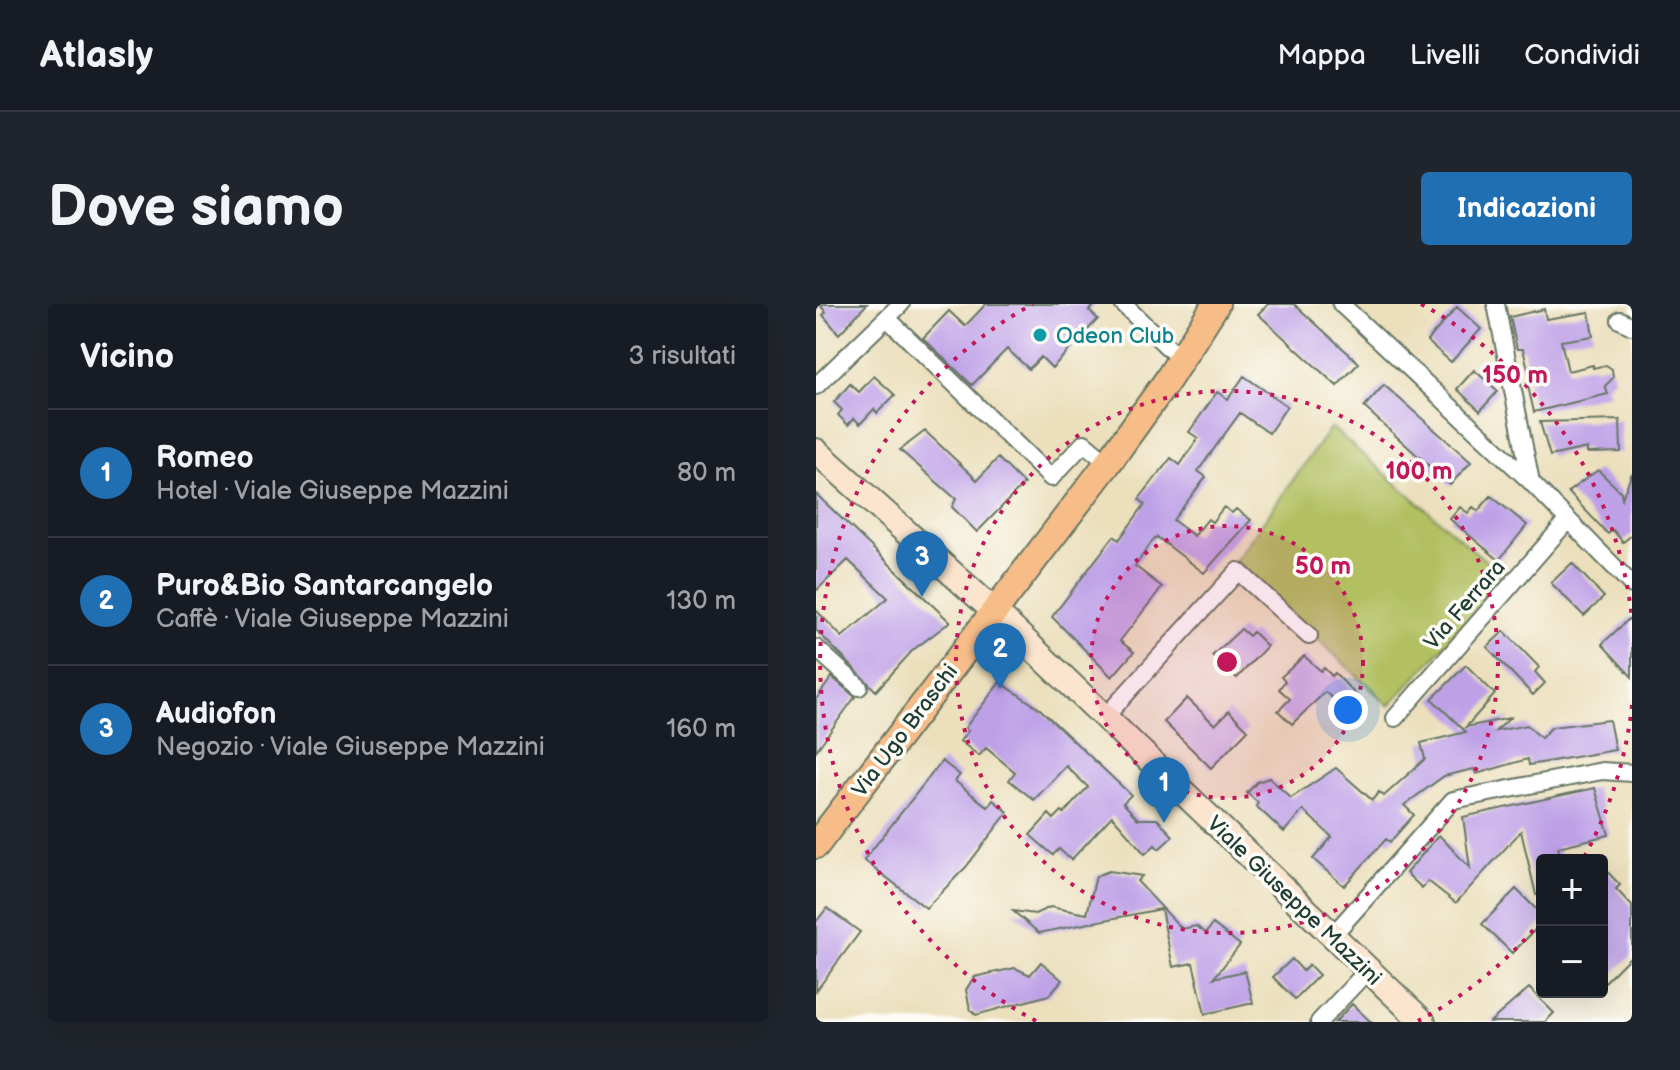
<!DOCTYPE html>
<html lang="it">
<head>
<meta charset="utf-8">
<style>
	:root { --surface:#171b24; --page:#20242c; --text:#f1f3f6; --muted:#9ea1a6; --line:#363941; --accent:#1f6fb2 }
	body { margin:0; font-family:"Balsamiq Sans",sans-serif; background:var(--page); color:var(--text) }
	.controls { position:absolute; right:24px; bottom:24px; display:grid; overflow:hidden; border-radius:8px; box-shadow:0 8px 32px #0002 }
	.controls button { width:72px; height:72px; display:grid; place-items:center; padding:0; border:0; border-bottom:2px solid var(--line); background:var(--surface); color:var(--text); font:40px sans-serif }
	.you { position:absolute; left:532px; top:406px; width:28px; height:28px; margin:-20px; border:6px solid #fff; border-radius:50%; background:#1a73e8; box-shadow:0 0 0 12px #1a73e833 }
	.badge { display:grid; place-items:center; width:52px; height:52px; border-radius:50%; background:var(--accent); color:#fff; font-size:26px; font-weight:700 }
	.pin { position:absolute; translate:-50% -66px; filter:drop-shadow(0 2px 4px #0008) }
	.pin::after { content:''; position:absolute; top:42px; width:28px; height:24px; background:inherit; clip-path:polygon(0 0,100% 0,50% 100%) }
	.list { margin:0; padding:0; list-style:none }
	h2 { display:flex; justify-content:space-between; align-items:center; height:104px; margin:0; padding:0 32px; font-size:34px }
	h2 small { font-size:26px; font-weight:400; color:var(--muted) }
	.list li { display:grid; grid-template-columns:52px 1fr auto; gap:24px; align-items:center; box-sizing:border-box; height:128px; padding:0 32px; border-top:2px solid var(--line) }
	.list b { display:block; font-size:30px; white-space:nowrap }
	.list p { margin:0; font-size:26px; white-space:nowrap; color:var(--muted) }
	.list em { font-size:26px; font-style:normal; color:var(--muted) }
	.map { position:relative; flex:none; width:816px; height:718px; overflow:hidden; border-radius:8px }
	header { display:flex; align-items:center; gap:48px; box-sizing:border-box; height:112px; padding:0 40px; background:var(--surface); border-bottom:2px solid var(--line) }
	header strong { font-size:38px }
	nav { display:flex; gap:44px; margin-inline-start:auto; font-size:28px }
	.intro { display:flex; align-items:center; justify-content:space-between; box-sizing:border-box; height:192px; padding:0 48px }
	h1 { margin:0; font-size:56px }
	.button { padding:20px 36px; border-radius:8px; background:var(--accent); color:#fff; font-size:28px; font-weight:700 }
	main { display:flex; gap:48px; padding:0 48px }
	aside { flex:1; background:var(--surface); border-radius:8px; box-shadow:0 8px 32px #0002 }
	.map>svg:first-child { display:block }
	.green { fill:#b2c062; stroke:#687e4b; stroke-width:2 }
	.building { fill:#bea0e7 }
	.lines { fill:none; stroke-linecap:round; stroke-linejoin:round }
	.street-casing { stroke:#667664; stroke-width:20 }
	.secondary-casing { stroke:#667664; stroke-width:28 }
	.primary-casing { stroke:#667664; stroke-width:30 }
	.street { stroke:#fff; stroke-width:16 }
	.secondary { stroke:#fce5cf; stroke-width:24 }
	.primary { stroke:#f7bd88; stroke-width:26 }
	.ring { fill:none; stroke:#c2185b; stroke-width:4; stroke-dasharray:4 8 }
	.culture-dot { fill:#0f9aa8; stroke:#fdfcf7; stroke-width:3 }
	.labels { text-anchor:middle; stroke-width:7; stroke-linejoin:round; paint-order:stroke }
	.culture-label { font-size:22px; fill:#0d838f; stroke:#fdfcf7; text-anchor:start }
	.street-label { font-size:22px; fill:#1f3d34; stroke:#fdfcf7 }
	.centre { fill:#c2185b; stroke:#fdfcf7; stroke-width:4 }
	.ring-label { font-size:24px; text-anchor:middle; font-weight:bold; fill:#c2185b; stroke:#fdfcf7; stroke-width:7; stroke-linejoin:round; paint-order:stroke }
</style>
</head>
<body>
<header>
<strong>Atlasly</strong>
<nav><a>Mappa</a><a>Livelli</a><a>Condividi</a></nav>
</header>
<div class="intro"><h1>Dove siamo</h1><a class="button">Indicazioni</a></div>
<main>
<aside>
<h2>Vicino<small>3 risultati</small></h2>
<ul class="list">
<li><span class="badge">1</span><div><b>Romeo</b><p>Hotel · Viale Giuseppe Mazzini</p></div><em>80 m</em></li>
<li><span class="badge">2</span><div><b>Puro&amp;Bio Santarcangelo</b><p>Caffè · Viale Giuseppe Mazzini</p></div><em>130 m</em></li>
<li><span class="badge">3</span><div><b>Audiofon</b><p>Negozio · Viale Giuseppe Mazzini</p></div><em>160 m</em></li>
</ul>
</aside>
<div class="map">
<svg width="816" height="718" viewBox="0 0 816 718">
	<rect width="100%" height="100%" fill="#fdfcf7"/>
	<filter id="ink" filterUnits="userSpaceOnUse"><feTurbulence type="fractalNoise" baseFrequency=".0125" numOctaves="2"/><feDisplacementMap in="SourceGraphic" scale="16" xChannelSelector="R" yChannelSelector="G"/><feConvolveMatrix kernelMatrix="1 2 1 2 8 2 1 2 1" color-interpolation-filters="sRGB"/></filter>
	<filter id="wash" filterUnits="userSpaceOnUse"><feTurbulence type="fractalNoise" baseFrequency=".006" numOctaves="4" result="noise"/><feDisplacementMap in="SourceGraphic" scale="32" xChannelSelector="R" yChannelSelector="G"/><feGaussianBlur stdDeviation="1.8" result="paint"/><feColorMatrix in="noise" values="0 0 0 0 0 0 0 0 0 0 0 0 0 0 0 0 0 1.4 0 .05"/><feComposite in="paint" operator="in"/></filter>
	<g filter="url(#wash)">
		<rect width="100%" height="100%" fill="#ebdfbc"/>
		<path class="green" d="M515 123 691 275 573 402 419 257Z"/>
		<g id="blocks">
			<path class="building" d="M3 0H51L23 30 7 11 10 8Z
				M170 0H280L273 7 282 15 236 64 225 53 213 65 191 45 156 81 107 34 133 7 149 22Z
				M452 0H478L543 59 521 82 442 10Z
				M641 3 665 25 635 58 611 37Z
				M728 5 730 15 773 8 777 32 745 37 752 67 777 61V64L790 61 796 65 797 74 789 82 792 90 718 108 711 78 715 77 707 45H701L694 13Z
				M658 66 682 87 664 107 641 85Z
				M58 72 79 91 61 109 58 105 44 120 38 114 32 121 22 111 26 106 18 98 34 80 43 88Z
				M428 72 471 102 453 129 424 109 382 167 390 173 357 216 378 232 392 215 396 218 408 203 416 209 420 205 435 216 388 269 341 233 337 236 319 262 346 283 304 337 318 348 296 373 236 313 298 232 303 236 329 200 323 195 355 154 364 161 382 134 373 128 401 88 412 95Z
				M568 81 655 158 634 181 548 103Z
				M804 116 805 148 771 149V144L734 152 724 118Z
				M109 127 161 176 182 154 208 180 161 228 136 203 140 195 84 146Z
				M782 166 805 188 806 194 816 169V231L807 238 797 226 792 230 752 188Z
				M0 190 134 318 97 346 60 387 0 326V306L26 333 72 294 32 256 0 287Z
				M675 192 711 221 683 256 634 215 644 203 652 209 657 203 662 207Z
				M756 259 788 293 768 312 735 279Z
				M816 312V373L786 340Z
				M425 325 433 332 437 328 451 342 421 374 396 352Z
				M688 327 723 363 719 368 729 379 717 391 671 343Z
				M488 352 505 367 508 364 516 372 519 369 541 392 529 405 509 388 476 420 462 407 474 395 463 385 469 377 465 373Z
				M650 361 679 390 650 423 694 414 680 427 711 421 725 434 736 423 793 416 799 446 713 461 712 455 660 470 658 465 628 472 588 501 598 511 574 538 570 535 528 582 497 555 516 533 487 506 468 528 440 502 442 499 431 489 441 478 453 474 475 494 520 464 556 496 563 488 568 492 609 455 605 439 650 428 616 395Z
				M16 373 39 393 0 447V395Z
				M184 378 224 405 315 491 307 499 322 515H341L357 532 343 545 339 541 329 550 296 512 255 556 243 545 237 551 214 531 233 510 238 515 246 507 248 509 272 483 250 462 218 496 193 476 199 468 170 444 163 452 144 437 152 427 149 424Z
				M371 394 399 421 413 407 432 426 395 464 348 418Z
				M126 457 144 471 139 477 172 503 177 496 192 508 150 563 110 604 48 556Z
				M779 484 793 531 742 543 745 556H726V590L720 591 705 527 640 599 612 577 606 584 590 569 623 531 654 564 647 513Z
				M786 562 804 581 800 585 816 602V651L786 681Z
				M293 567 326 572 321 577 366 625 380 622 390 629 397 620 424 641 398 674 429 667 437 699 389 710 377 659 357 663 345 605 223 629 197 607 219 610 234 603 271 610 280 572Z
				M700 585 726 611V619L696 649 666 620Z
				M11 604 44 628 0 687V618Z
				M476 655 487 667 493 661 503 671 479 695 457 673Z
				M225 658 246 676 233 691 160 711 154 705 150 686 158 673 199 664 214 671Z
				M713 684 738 709 729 718H674Z
				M536 700 555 718H519Z"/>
		</g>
	</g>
	<g filter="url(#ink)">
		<use href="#blocks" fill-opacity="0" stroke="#667664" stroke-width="2"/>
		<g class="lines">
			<g class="street-casing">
				<path id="street" d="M307 0 365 56
					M525 0 715 178 816 281
					M680 0 715 178
					M71 14 235 174 268 139 292 159
					M804 16 816 22
					M0 82 85 0
					M0 344 43 383
					M289 413 422 267 493 332
					M579 414 751 217
					M516 632 637 496 786 467 816 469
					M503 718 552 666"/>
			</g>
			<g class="secondary-casing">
				<path id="secondary" d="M0 147 178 307 607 718"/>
			</g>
			<g class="primary-casing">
				<path id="primary" d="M0 541 292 159 351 77 400 0"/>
			</g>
			<use href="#street" class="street"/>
			<use href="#secondary" class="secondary"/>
			<use href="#primary" class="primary"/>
		</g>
	</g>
	<circle cx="411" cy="358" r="136" fill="#c2185b" fill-opacity=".12"/>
	<g class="ring">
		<circle cx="411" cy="358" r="136"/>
		<circle cx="411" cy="358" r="271"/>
		<path d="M816 401A407 407 0 0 1 767 555M725 617A407 407 0 0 1 602 717M220 717A407 407 0 0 1 217 0M605 0A407 407 0 0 1 816 315"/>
	</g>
	<circle class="culture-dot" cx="224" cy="31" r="8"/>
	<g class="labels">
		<g class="culture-label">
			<text x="240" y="39">Odeon Club</text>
		</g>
		<g class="street-label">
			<text transform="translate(648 300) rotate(-49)" y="8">Via Ferrara</text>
			<text transform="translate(88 426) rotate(-53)" y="8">Via Ugo Braschi</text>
			<text transform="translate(479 596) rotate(44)" y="8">Viale Giuseppe Mazzini</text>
		</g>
	</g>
	<circle cx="411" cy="358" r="12" class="centre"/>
	<g class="ring-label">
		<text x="699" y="79">150 m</text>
		<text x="603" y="175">100 m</text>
		<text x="507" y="270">50 m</text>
	</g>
</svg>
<div class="controls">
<button>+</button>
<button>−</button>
</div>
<div class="you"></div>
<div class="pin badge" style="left:348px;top:519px">1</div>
<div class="pin badge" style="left:184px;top:385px">2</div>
<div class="pin badge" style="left:106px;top:293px">3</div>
</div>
</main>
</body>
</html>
